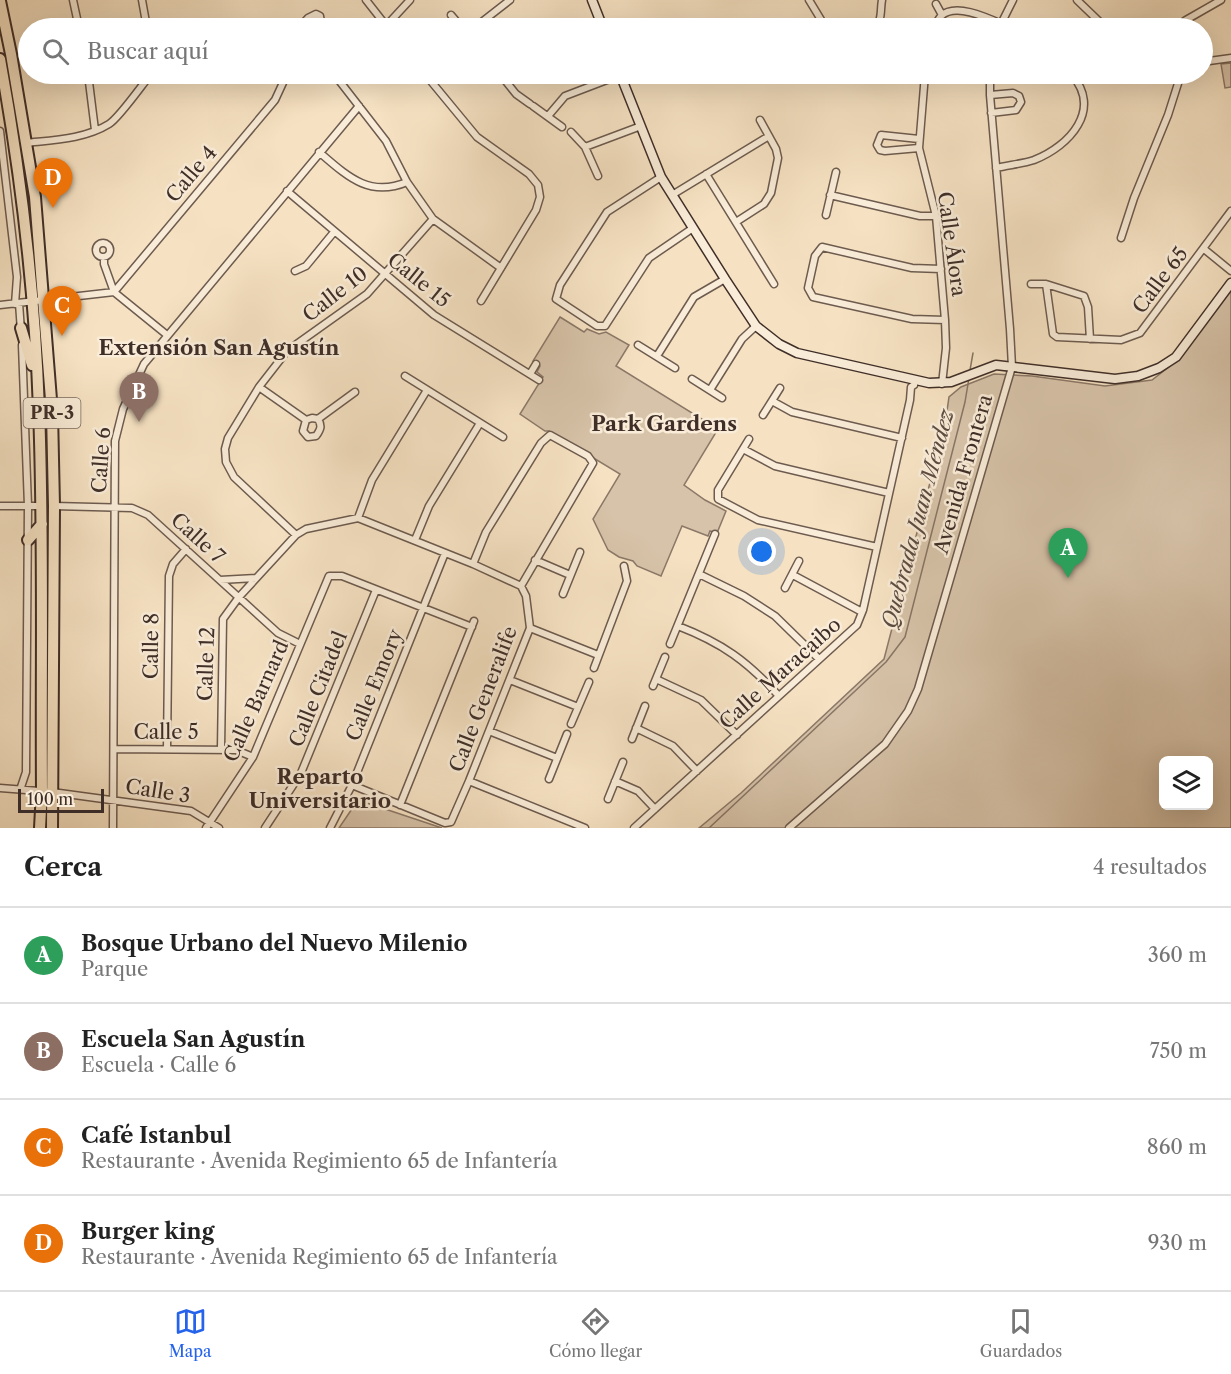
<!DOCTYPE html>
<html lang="es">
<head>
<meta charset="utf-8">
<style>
	:root { --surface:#fff; --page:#f6f6f6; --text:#222; --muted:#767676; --line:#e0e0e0; --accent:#2563eb }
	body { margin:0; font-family:"Libre Caslon Text",serif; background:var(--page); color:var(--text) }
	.controls { position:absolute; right:18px; bottom:18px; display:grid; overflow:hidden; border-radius:9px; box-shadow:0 6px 24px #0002 }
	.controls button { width:54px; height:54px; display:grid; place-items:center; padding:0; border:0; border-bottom:2px solid var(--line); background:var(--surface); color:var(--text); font:30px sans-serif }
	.scale { position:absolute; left:18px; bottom:15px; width:86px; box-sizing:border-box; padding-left:6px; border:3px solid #3f2e28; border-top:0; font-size:16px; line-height:21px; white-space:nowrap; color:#3f2e28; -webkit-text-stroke:4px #f9ecd8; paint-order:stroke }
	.you { position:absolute; left:762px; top:552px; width:21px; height:21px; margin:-15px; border:4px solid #fff; border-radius:50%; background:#1a73e8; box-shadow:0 0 0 9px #1a73e833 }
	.badge { display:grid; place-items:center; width:39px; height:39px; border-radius:50%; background:var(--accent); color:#fff; font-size:20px; font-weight:700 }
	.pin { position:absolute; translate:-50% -50px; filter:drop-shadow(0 2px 3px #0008) }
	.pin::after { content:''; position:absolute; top:32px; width:21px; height:18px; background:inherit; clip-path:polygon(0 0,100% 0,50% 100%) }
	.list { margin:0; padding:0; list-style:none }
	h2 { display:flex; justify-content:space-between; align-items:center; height:78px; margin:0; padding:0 24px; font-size:26px }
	h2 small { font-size:20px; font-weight:400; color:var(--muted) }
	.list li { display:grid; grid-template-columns:39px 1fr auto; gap:18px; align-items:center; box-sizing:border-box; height:96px; padding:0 24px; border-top:2px solid var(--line) }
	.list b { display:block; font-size:22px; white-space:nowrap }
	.list p { margin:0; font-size:20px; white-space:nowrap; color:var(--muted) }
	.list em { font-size:20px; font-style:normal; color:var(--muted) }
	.icon { flex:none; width:33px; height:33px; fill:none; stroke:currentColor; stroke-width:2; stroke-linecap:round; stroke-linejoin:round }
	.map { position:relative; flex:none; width:1231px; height:828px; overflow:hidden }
	.search { position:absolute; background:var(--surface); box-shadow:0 6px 24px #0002; left:18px; right:18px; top:18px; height:66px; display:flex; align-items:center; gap:15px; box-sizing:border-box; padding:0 21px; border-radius:33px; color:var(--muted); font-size:22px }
	.sheet { height:462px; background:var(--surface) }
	nav { display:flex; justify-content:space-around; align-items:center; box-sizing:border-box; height:84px; border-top:2px solid var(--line); background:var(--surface); font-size:16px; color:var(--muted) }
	nav a { display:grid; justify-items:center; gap:3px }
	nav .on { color:var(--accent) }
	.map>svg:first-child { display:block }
	.green { fill:#d7c3a9; stroke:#8b7868; stroke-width:1.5; fill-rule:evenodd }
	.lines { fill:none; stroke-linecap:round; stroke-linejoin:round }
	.stream { stroke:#887565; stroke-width:1.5 }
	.street-casing { stroke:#6d5b4f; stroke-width:9 }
	.secondary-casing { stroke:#3f2e28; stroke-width:11 }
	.highway-casing { stroke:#3f2e28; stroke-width:14 }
	.street { stroke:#f9ecd8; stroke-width:6 }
	.secondary { stroke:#f9ecd8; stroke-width:8 }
	.highway { stroke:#f6e2c3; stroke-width:10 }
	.labels { text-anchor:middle; stroke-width:5; stroke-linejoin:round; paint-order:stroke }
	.shield { fill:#f9ecd8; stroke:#77675d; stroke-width:1.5 }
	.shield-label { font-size:18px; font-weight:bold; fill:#3f2e28 }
	.street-label { font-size:20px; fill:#3f2e28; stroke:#f9ecd8 }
	.neighbourhood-label { font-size:21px; font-weight:bold; fill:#3f2e28; stroke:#f9ecd8 }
	.water-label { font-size:21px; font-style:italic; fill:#5d4c42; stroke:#f9ecd8 }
</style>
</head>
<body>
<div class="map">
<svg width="1231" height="828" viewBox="0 0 1231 828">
	<rect width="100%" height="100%" fill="#f6e2c3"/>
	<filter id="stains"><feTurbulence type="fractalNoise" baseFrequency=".00333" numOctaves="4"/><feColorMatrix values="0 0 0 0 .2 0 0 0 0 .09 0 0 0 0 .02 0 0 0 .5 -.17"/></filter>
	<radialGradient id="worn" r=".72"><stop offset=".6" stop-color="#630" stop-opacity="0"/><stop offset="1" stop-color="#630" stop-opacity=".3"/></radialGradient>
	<path class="green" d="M1231 63V87L1225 88 1221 64Z
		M1231 289V828H699L741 793 884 659 945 425 949 397 961 387 994 374 1032 376 1105 386 1152 380 1179 359ZM1164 760H1208V806H1164Z
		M560 317 584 332 587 329 599 334 606 332 629 345 616 366 718 429 684 485 705 500 726 511 717 533 710 531 708 536 682 526 661 576 637 566 633 561 619 557 608 550 593 519 620 474 549 431H545L520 414 543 377 537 372 540 366 533 361Z
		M358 800 442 828H339Z"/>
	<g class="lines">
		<path class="stream" d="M970 370 973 353
			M709 828 886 662 905 637 965 402 969 378"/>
		<g class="street-casing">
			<path id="street" d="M73 0 79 28
				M142 0 147 28
				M366 0 388 28
				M809 0 826 28
				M1077 0 1106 28
				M936 4 942 15
				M451 15 462 28
				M386 26 410 0
				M299 28 308 18 316 14 320 16 322 28
				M474 28 510 0
				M586 28 600 23
				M873 28C883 22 880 10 882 0
				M932 28C935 25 938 20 941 16 957 1 994 21 1011 28
				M999 28 1013 0
				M1175 28 1186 20 1221 0
				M1202 62 1231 58
				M88 74 95 130
				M334 74 386 141 407 182 433 219 501 268
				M425 74 477 137 529 174 538 185 540 197 536 210 481 301
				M500 74 516 94 530 104
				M925 74 919 148 936 216 945 320 946 348 942 384
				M990 95 1013 93 1019 96 1021 102 1016 110 991 113
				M533 106 562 127
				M548 116 565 96 620 75
				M0 131 17 277 15 304
				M571 132 585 147 598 176
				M919 139 881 135 877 145 880 150 885 151 919 148
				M26 143C53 140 85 139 109 124 119 118 142 85 151 74
				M585 147 641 126
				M319 152C347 176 369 198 407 182
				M996 168C1008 165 1022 164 1034 160 1070 146 1103 109 1071 74
				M706 174 774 284
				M661 177 607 212 560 285 556 299 597 326H605L649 258 693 228
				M287 191 434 315 539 380
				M672 195 769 136
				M830 195 920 216H936
				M826 215 836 172
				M736 222 764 204 771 193 778 158 776 149 760 120
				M1121 238 1134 198 1168 115 1181 74
				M96 250a7 7 0 1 1 14 0a7 7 0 1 1-14 0Z
				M1204 249 1231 271
				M104 257V264L114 292
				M941 269 912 268 822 247 815 256 808 288 813 297 912 319 945 320
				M295 271 306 266 334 232
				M1031 284H1046L1084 296 1088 307 1090 339
				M1046 284 1053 334 1057 337 1121 340 1140 333 1231 211
				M114 292 275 100 287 74
				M19 303 21 331
				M0 305 114 292 167 335
				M638 345 675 368
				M657 356 694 297 725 279
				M530 374 536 364
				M405 376 503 437
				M692 379 722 398
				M259 387 306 420
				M710 390 742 339 756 326
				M772 401 792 412 902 438
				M763 415 780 388
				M318 419C322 426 321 429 316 436L308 437 303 431 306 420 312 418 318 419 355 392
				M749 439 718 490V499L758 520 877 547
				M743 449 775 466 889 493
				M0 506H42
				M54 506 132 508 148 515 278 633 300 644
				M358 518 372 480 427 390
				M296 535 234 477 226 462 225 449 228 438 259 387 287 351 367 294 433 219
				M415 540 429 506 480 423
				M535 560 570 575
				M699 574 744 596 775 616 819 659
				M793 575 862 612
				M220 580 256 578
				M785 588 799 561
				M563 594 580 552
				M678 626C722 643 747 661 779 696
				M530 628 598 655
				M670 644 715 534
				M594 668 627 581 624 566
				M656 679 701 700 737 735
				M510 680 578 707
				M653 686 665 657
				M571 724 589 682
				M636 728 673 746 697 771
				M489 731 557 758
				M632 739 645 706
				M114 749 236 750 253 757
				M167 749 169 576 173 564 186 549
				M221 749 223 619 239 597 296 535 306 529 358 518 473 564 521 586
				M549 779 567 734
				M469 781 585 828
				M615 781 638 791 655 809
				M352 785 445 823 451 822 469 781 530 628 526 596 521 586 593 463 588 456 550 435 541 443 486 532 473 564
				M0 788 52 792 191 811 219 828
				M20 790 26 772 28 506 22 345
				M608 799 623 762
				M400 805 474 621
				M113 828 115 441 123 409 144 364 359 106
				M206 828 253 757 329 576H342L472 627
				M265 828 301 773 376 590
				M330 828 352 785 445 553
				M634 828 857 625 863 610 910 400 911 387 914 385
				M789 828 885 744 908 711 918 689 1012 367 1010 329 990 95V74"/>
		</g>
		<g class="secondary-casing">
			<path id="secondary" d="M592 0 603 28
				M620 74 661 177 725 279 756 326 779 344 797 353 929 383 951 382 996 365 1115 379 1138 376 1159 368 1176 357 1231 283"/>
		</g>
		<g class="highway-casing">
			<path id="highway" d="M0 1 11 54 35 197 52 412 54 506 52 828
				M0 59C21 174 35 293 39 410 44 537 41 664 42 791L40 828
				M21 328 32 365
				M28 540 42 524"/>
		</g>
		<use href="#street" class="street"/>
		<use href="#secondary" class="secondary"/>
		<use href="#highway" class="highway"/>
	</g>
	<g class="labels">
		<rect class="shield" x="23.5" y="398" width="57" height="30" rx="4.5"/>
		<g class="shield-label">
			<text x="52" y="419">PR-3</text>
		</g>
		<g class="street-label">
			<text transform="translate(191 174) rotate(-50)" y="7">Calle 4</text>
			<text transform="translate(952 244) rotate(82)" y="7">Calle Álora</text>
			<text transform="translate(419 280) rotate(39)" y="7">Calle 15</text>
			<text transform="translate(1160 280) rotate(-53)" y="7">Calle 65</text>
			<text transform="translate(335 294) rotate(-38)" y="7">Calle 10</text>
			<text transform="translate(101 460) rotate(-86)" y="7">Calle 6</text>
			<text transform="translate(963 474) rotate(-74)" y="7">Avenida Frontera</text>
			<text transform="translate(198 538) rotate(42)" y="7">Calle 7</text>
			<text transform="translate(151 646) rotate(-89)" y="7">Calle 8</text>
			<text transform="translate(206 664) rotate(-88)" y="7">Calle 12</text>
			<text transform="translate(780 673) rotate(-42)" y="7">Calle Maracaibo</text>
			<text transform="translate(374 685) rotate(-68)" y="7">Calle Emory</text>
			<text transform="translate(318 689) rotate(-68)" y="7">Calle Citadel</text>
			<text transform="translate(483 699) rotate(-69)" y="7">Calle Generalife</text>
			<text transform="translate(256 701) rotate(-66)" y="7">Calle Barnard</text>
			<text x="166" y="739">Calle 5</text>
			<text transform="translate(158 791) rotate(9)" y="7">Calle 3</text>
		</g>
		<g class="neighbourhood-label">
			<text x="219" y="355">Extensión San Agustín</text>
			<text x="664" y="431">Park Gardens</text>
			<text x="320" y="784">Reparto<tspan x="320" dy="24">Universitario</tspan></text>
		</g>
		<g class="water-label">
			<text transform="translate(918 519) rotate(-75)" y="7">Quebrada Juan Méndez</text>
		</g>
	</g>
	<rect width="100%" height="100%" filter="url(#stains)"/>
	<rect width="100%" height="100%" fill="url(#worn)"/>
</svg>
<div class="controls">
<button><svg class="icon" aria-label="layers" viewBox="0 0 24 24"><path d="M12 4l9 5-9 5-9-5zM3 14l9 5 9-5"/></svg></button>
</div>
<div class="scale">100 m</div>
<div class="you"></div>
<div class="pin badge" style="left:1068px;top:578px;background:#2e9e5b">A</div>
<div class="pin badge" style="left:139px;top:422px;background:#8d6e63">B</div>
<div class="pin badge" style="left:62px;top:336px;background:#e8710a">C</div>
<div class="pin badge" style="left:53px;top:208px;background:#e8710a">D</div>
<div class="search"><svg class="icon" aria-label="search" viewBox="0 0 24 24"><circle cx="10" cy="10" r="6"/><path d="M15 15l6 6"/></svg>Buscar aquí</div>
</div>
<section class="sheet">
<h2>Cerca<small>4 resultados</small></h2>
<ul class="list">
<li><span class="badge" style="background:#2e9e5b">A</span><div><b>Bosque Urbano del Nuevo Milenio</b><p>Parque</p></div><em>360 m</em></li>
<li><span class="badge" style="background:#8d6e63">B</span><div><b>Escuela San Agustín</b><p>Escuela · Calle 6</p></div><em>750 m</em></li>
<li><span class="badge" style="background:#e8710a">C</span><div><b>Café Istanbul</b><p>Restaurante · Avenida Regimiento 65 de Infantería</p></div><em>860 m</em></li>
<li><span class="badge" style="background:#e8710a">D</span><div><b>Burger king</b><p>Restaurante · Avenida Regimiento 65 de Infantería</p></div><em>930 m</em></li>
</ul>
</section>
<nav>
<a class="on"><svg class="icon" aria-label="map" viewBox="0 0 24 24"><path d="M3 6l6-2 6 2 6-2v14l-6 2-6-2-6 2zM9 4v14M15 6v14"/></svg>Mapa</a>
<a><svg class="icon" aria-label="directions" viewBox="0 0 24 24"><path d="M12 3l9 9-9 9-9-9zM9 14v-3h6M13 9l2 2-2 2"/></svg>Cómo llegar</a>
<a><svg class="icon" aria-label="saved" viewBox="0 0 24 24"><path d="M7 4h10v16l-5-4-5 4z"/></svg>Guardados</a>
</nav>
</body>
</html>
